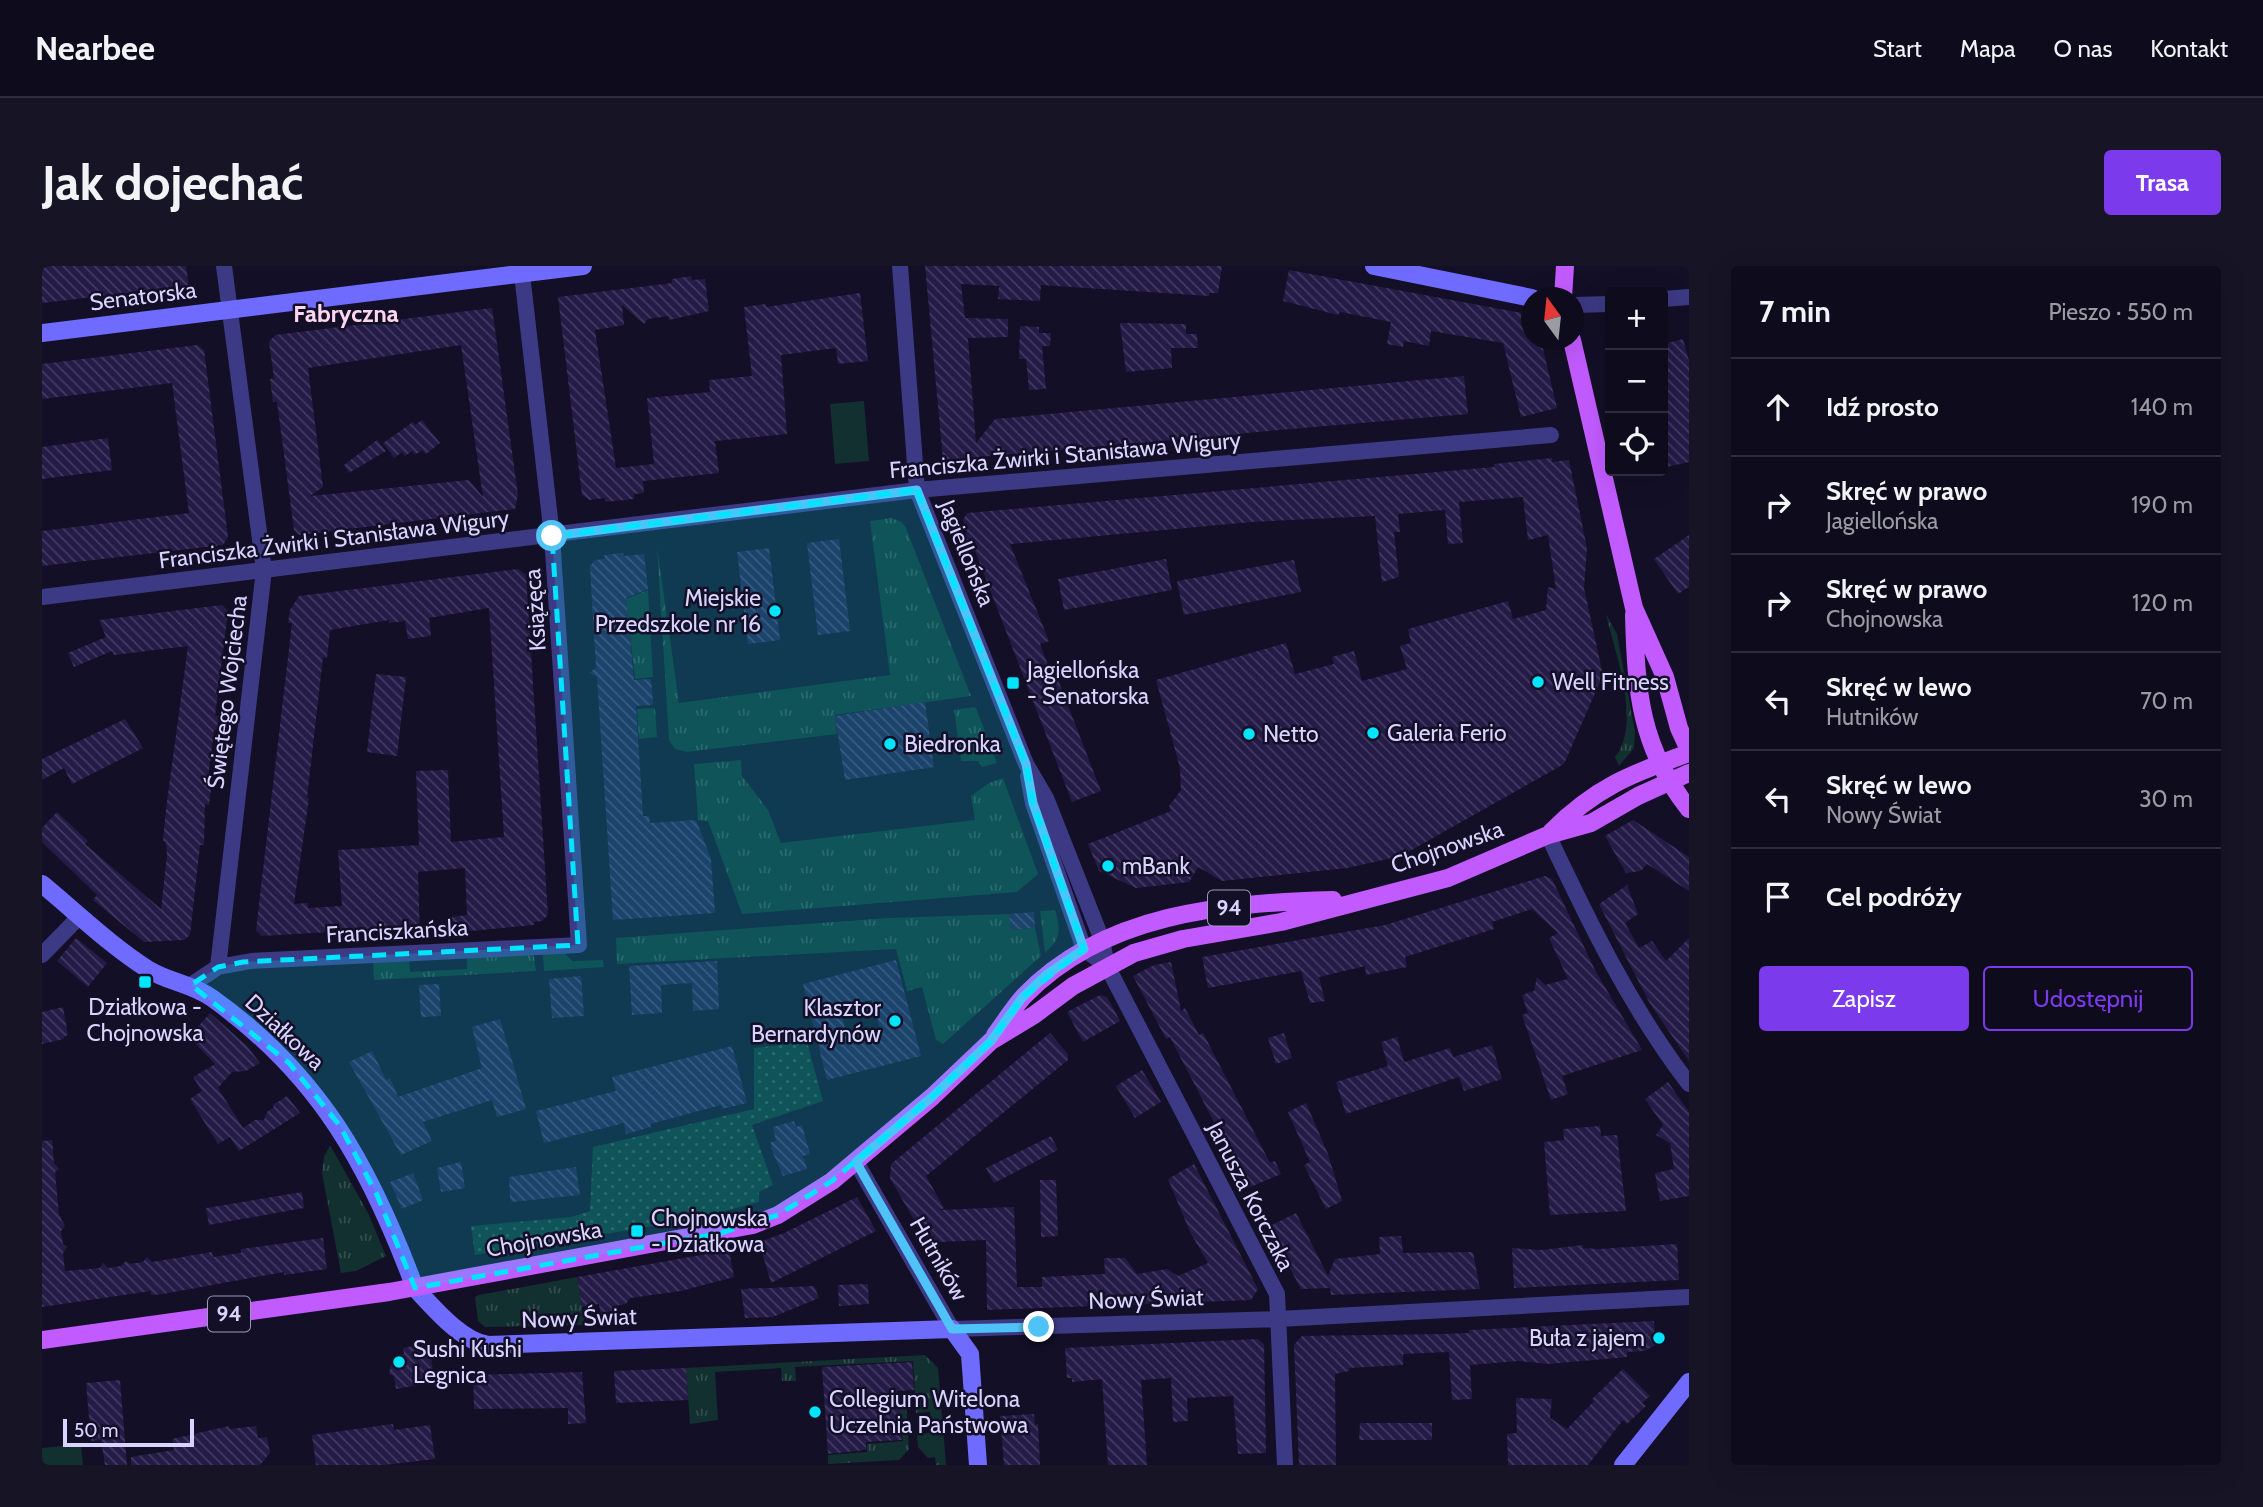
<!DOCTYPE html>
<html lang="pl">
<head>
<meta charset="utf-8">
<style>
	:root { --surface:#0e0b1c; --page:#171425; --text:#f1f3f6; --muted:#9b9ba3; --line:#2e2b3b; --accent:#7c3aed }
	body { margin:0; font-family:Cabin,sans-serif; background:var(--page); color:var(--text) }
	.controls { position:absolute; right:21px; top:21px; display:grid; overflow:hidden; border-radius:7px; box-shadow:0 7px 28px #0002 }
	.controls button { width:63px; height:63px; display:grid; place-items:center; padding:0; border:0; border-bottom:2px solid var(--line); background:var(--surface); color:var(--text); font:35px sans-serif }
	.compass { position:absolute; left:1479px; top:21px; width:63px; height:63px; border-radius:50%; background:var(--surface); box-shadow:0 7px 28px #0002; rotate:345deg }
	.scale { position:absolute; left:21px; bottom:18px; width:131px; box-sizing:border-box; padding-left:7px; border:4px solid #d9d4ff; border-top:0; font-size:19px; line-height:24px; white-space:nowrap; color:#d9d4ff; -webkit-text-stroke:5px #130f26; paint-order:stroke }
	.stop { position:absolute; width:21px; height:21px; margin:-16px; border:5px solid #4fc3f7; border-radius:50%; background:#fff }
	.stop.end { background:#4fc3f7; border-color:#fff; box-shadow:0 2px 7px #0008 }
	.list { margin:0; padding:0; list-style:none }
	h2 { display:flex; justify-content:space-between; align-items:center; height:91px; margin:0; padding:0 28px; font-size:30px }
	h2 small { font-size:23px; font-weight:400; color:var(--muted) }
	.list li { display:grid; grid-template-columns:46px 1fr auto; gap:21px; align-items:center; box-sizing:border-box; height:98px; padding:0 28px; border-top:2px solid var(--line) }
	.list b { display:block; font-size:26px; white-space:nowrap }
	.list p { margin:0; font-size:23px; white-space:nowrap; color:var(--muted) }
	.list em { font-size:23px; font-style:normal; color:var(--muted) }
	.actions { display:flex; gap:14px; padding:21px 28px }
	.actions a { flex:1; padding:16px 0; border:2px solid var(--accent); border-radius:7px; text-align:center; font-size:24px; color:var(--accent) }
	.actions .main { background:var(--accent); color:#fff }
	.icon { flex:none; width:38px; height:38px; fill:none; stroke:currentColor; stroke-width:2; stroke-linecap:round; stroke-linejoin:round }
	.map { position:relative; flex:none; width:1647px; height:1199px; overflow:hidden; border-radius:7px }
	header { display:flex; align-items:center; gap:42px; box-sizing:border-box; height:98px; padding:0 35px; background:var(--surface); border-bottom:2px solid var(--line) }
	header strong { font-size:33px }
	nav { display:flex; gap:38px; margin-inline-start:auto; font-size:24px }
	.intro { display:flex; align-items:center; justify-content:space-between; box-sizing:border-box; height:168px; padding:0 42px }
	h1 { margin:0; font-size:49px }
	.button { padding:18px 32px; border-radius:7px; background:var(--accent); color:#fff; font-size:24px; font-weight:700 }
	main { display:flex; gap:42px; padding:0 42px }
	aside { flex:1; background:var(--surface); border-radius:7px; box-shadow:0 7px 28px #0002 }
	.map>svg:first-child { display:block }
	.grass { fill:url(#grass-tufts) }
	.park { fill:url(#park-dots) }
	.garden { fill:#12302f }
	.building { fill:url(#building-back-hatch); fill-rule:evenodd }
	.lines { fill:none; stroke-linecap:round; stroke-linejoin:round }
	.street { stroke:#3d3a85; stroke-width:16 }
	.secondary { stroke:#6f6bff; stroke-width:18 }
	.primary { stroke:#c25bff; stroke-width:18 }
	.route { stroke:#4fc3f7; stroke-width:9 }
	.marked { fill:#00e5ff; fill-opacity:0.2; stroke:#00e5ff; stroke-width:5; stroke-dasharray:14 9; stroke-linejoin:round }
	.poi-dot { fill:#00e5ff; stroke:#130f26; stroke-width:2.5 }
	.labels { text-anchor:middle; stroke-width:5; stroke-linejoin:round; paint-order:stroke }
	.shield { fill:#130f26; stroke:#9e99be; stroke-width:2 }
	.shield-label { font-size:21px; font-weight:bold; fill:#d9d4ff }
	.street-label { font-size:23px; fill:#d9d4ff; stroke:#130f26 }
	.poi-label { font-size:23px; fill:#d9d4ff; stroke:#130f26; text-anchor:start }
	.neighbourhood-label { font-size:24px; font-weight:bold; fill:#ffd6f0; stroke:#130f26 }
</style>
</head>
<body>
<header>
<strong>Nearbee</strong>
<nav><a>Start</a><a>Mapa</a><a>O nas</a><a>Kontakt</a></nav>
</header>
<div class="intro"><h1>Jak dojechać</h1><a class="button">Trasa</a></div>
<main>
<div class="map">
<svg width="1647" height="1199" viewBox="0 0 1647 1199">
	<defs>
		<pattern id="grass-tufts" width="24" height="20" patternUnits="userSpaceOnUse" patternTransform="scale(1.75)"><rect width="24" height="20" fill="#12302f"/><path d="M3 7l-1-3M5 7V3M7 7l1-3M15 17l-1-3M17 17v-4M19 17l1-3" fill="none" stroke="#344d4e"/></pattern>
		<pattern id="park-dots" width="8" height="8" patternUnits="userSpaceOnUse" patternTransform="scale(1.75)"><rect width="8" height="8" fill="#12302f"/><path d="M2 2h.1M6 6h.1" fill="none" stroke="#344d4e" stroke-width="1.8" stroke-linecap="round"/></pattern>
		<pattern id="building-back-hatch" width="6" height="6" patternUnits="userSpaceOnUse" patternTransform="scale(1.75)"><rect width="6" height="6" fill="#241b47"/><path d="M-1 5l2 2M0 0l6 6M5-1l2 2" fill="none" stroke="#433b63"/></pattern>
	</defs>
	<rect width="100%" height="100%" fill="#130f26"/>
	<path class="grass" d="M849 252 860 256 864 262 929 430 793 449 795 468 644 486 633 483 627 474 615 281 637 437 848 409 828 255Z
		M606 324 611 411 593 413 584 333Z
		M1564 348 1575 368 1593 466 1592 482 1577 500 1573 491C1600 458 1573 387 1564 348Z
		M932 441 934 442 955 497 940 501 936 495H919L912 444Z
		M613 442 615 471 597 473 595 443Z
		M699 494 700 510 726 544 739 577 933 554 929 530 947 517 961 512 996 608 975 626 700 648 666 555 656 554 652 498Z
		M1013 644C1019 663 1019 673 1003 687L998 645Z
		M967 648 969 664 993 662 999 690 901 778 894 774 880 721 865 725 854 683 575 698 574 672 846 652Z
		M505 685H521L530 695 561 694 562 701 502 705 501 690Z
		M488 687 492 690 494 705 332 714 331 696 367 693 368 706 425 703V690Z
		M288 879 326 947 344 990 314 1005 299 1007 280 907 282 891Z
		M535 1011 543 1059 443 1061 436 1055 433 1031 437 1029Z
		M883 1089 896 1102 904 1199H894L893 1191 886 1192 876 1181 875 1168 889 1167 888 1146 874 1147 871 1095 753 1101 754 1115H740L739 1102 673 1106 676 1154 648 1158 644 1102Z
		M856 1133 864 1137 867 1183 857 1194 786 1198V1189L825 1186V1178L861 1175Z"/>
	<path class="park" d="M765 776 781 835 710 859 731 919 717 926V936L649 954 433 989 429 960 529 951 548 945 551 881 712 843V782Z"/>
	<path class="garden" d="M822 135 827 195 793 198 788 138Z
		M39 1178 41 1199H0V1182Z"/>
	<path class="building" d="M0 0H144L147 20 0 37Z
		M883 0H1180L1176 27H1167V30L999 19 998 35 956 33 957 20 919 18 923 52 966 53V71L926 72 934 177 953 153 1422 110 1426 148 1203 167 1172 174 1155 176V172L901 194Z
		M1247 4 1485 48 1489 51V74H1499L1515 142 1479 151 1461 77 1389 65 1387 80 1362 75 1361 81 1345 78 1349 56 1298 46 1296 49 1241 35Z
		M649 10 650 14 663 13 667 45 627 54 626 50 606 53 602 58 580 39 582 59 553 64 574 202 612 198 605 132 668 126 667 114 710 110 702 41 724 38V41L818 27 826 95 796 98 794 82 739 89 745 168 673 175 677 207 601 215 602 227 592 228V233L563 236V232L547 234 540 229 516 31 630 17V13Z
		M450 42 476 229 473 243 257 269 252 264 235 136H231L228 113 232 112 227 76 233 69ZM419 79 441 231 427 214 268 230 281 221 266 102Z
		M1078 57 1144 58V68H1155L1156 82H1129L1130 102 1084 106Z
		M978 60 997 61V67H1009L1008 80H1000L1004 123 987 124 984 93H977Z
		M1641 73 1647 95V196L1625 201 1621 186V78Z
		M155 79 162 84 186 271 181 279 0 300V265L147 247 130 117 0 133V98Z
		M380 154 398 177 384 188 380 184 373 189 370 185 363 190 360 186 352 192 341 177 371 156 373 159Z
		M66 172 70 204 0 213V181Z
		M335 174 344 185 307 207 302 199Z
		M1510 192V196L1527 194 1545 282 1542 322 1561 409 1522 498 1359 590 1305 602 1180 615 1156 601 1147 616 1094 622 1057 605 1046 578 1129 545 1127 540 1139 524 1138 502 1114 414 1244 377 1253 408 1292 398 1290 391 1312 385 1320 415 1365 403 1358 380 1369 377 1366 363 1466 335 1471 353 1504 344 1506 321 1514 323 1506 269 1486 274 1481 231 1417 236 1421 277 1406 278 1403 244 1356 248 1358 266H1352L1357 311 1340 316 1333 250 1210 256 968 278 1007 375 998 378 1009 407 1013 406 1059 525 1030 536 933 285 928 287 921 268 925 267 921 254 925 247 1452 201V198Z
		M1647 269V321L1636 328 1612 293Z
		M797 273 808 365 776 369 765 277Z
		M727 282 738 374 706 378 695 286Z
		M581 287 582 290 602 288 606 323 584 332 592 414 609 413 610 425 611 439 594 440 601 550H607L608 557 654 554 669 593 673 647 571 654 555 411 547 407 554 402 548 300 553 294 563 293 562 289Z
		M1124 293 1130 324 1022 344 1016 313Z
		M1252 294 1259 326 1142 349 1135 315Z
		M476 303 484 309 506 649 500 655 492 656V659L408 667V651L425 649 423 602 376 606 378 669 354 670V662L220 670 214 664 250 357H246L248 344 257 330ZM447 342 462 571 409 576 406 504 374 505 377 579 296 584 300 640 266 642V637L252 638 267 532H265L281 391 285 392 288 364 347 354V357L363 355 366 373 389 370 387 352Z
		M180 339 186 345 173 450H177L175 464H172L166 512 169 523 167 539 163 538 162 579H158L148 669 142 674 102 676 51 634 55 629 0 576V562L15 546 46 575 43 578 119 643 125 589 124 576 121 575 124 543 146 380 72 389 70 385 32 401 26 387 64 371 57 354Z
		M334 408 364 411 355 490 325 486Z
		M883 436 892 501 803 514 793 450Z
		M83 453 101 482 30 518 22 502 0 514V493Z
		M1591 554 1647 591V625L1605 598 1599 605 1584 607 1563 570Z
		M1503 610 1510 613 1553 704 1600 784 1520 810 1526 828 1509 834 1480 749 1486 747 1480 729 1492 725 1495 711 1503 719 1526 713 1507 672 1516 667 1490 643 1450 656 1452 663 1363 691 1365 701 1324 709 1323 700 1277 711 1283 735 1268 737 1259 705 1166 722 1160 691 1343 659Z
		M1585 619 1596 648 1583 657 1597 682 1610 675 1624 695 1647 672V795L1607 736 1557 638Z
		M992 646 993 662 969 664 967 648Z
		M34 672 65 697 46 721 15 695Z
		M854 694 879 790 785 814 761 718ZM830 734 839 767 806 775 798 743Z
		M675 695 677 743 651 745 650 717 619 719 620 747 590 749 587 700Z
		M1129 696 1139 745 1143 742 1157 769 1161 767 1228 897 1233 895 1239 908 1206 922 1128 771 1124 773 1121 767 1091 710 1112 699Z
		M539 710 542 750 510 752 507 713Z
		M397 718 399 750 379 751 377 719Z
		M1058 729 1065 731 1078 755 1041 776 1025 746Z
		M21 741 26 769 22 771V773L0 778V746Z
		M168 747 205 780 218 797 204 805 190 806 176 822 201 862 213 854H222L225 846 232 841 231 839 245 830 258 847 197 885 188 871 176 878 148 833 160 825 151 811 173 798 147 771Z
		M458 753 484 843 455 851 450 834 381 856 390 875 359 889 307 796 330 785 344 814 348 812 356 831 440 802 430 761Z
		M1008 767 1026 788V794L884 910 902 942 898 944 972 941 975 1021H1000V1011L1063 1008 1062 992H1083L1095 1008 1125 1003 1136 1010 1166 997 1148 966 1126 913 1152 898 1216 1023 1209 1034 945 1044 944 974 897 976 880 968 848 912 849 898Z
		M1242 767 1250 792 1234 798 1226 772Z
		M1355 771 1362 796 1408 782 1411 791 1450 779 1460 813 1422 825 1417 811 1304 848 1294 816 1346 800 1339 776Z
		M690 780 705 837 680 843 679 839 608 858 609 861 584 868 582 857 502 877 494 845 574 825 570 811Z
		M1100 804 1119 836 1093 852 1074 820Z
		M1626 816 1647 846V930L1618 935 1613 907 1632 903 1628 877 1614 869 1621 859 1603 833Z
		M1264 837 1286 888 1300 935 1284 943 1262 899 1268 896 1246 846Z
		M752 855 754 861 760 859 768 888 761 890 765 903 741 910 729 882V876L734 875 731 861Z
		M1558 860 1559 870 1575 869 1584 945 1508 949 1502 876 1522 874 1521 863Z
		M1009 870 1016 884 952 917 944 902Z
		M10 874 12 897 17 903 13 906 17 949 23 960 19 965 21 978 25 981 21 987 23 1005 58 1002 61 997 66 1002 79 1000 84 995 88 998 101 996 105 991 110 996 170 986 171 991 199 987V983L281 972 285 1003 242 1009V1006L121 1028 109 1029V1025L0 1041V875Z
		M419 896 423 922 399 926 395 902Z
		M534 901 538 929 470 936 468 932 467 911Z
		M371 907 381 934 360 943 348 916Z
		M998 914H1014L1016 970 999 971Z
		M260 926 262 942 167 959 164 942Z
		M815 931 834 965 729 1017 717 976 742 967Z
		M1254 947 1286 1010 1293 993 1338 988 1337 971 1359 970 1361 987 1431 986 1438 1023 1289 1029 1288 1022 1259 1023 1226 961Z
		M1635 978 1637 1014 1472 1022 1470 982 1499 984 1541 979V982L1556 983Z
		M687 984 692 1011 639 1025 588 1032 584 1038 572 1040 575 1057 560 1058 557 1038 540 1041 535 1011Z
		M826 1018 827 1038 797 1040 796 1019Z
		M772 1020 777 1032 731 1051 703 1052 699 1023Z
		M1612 1055 1614 1079 1602 1085 1585 1086V1091L1506 1098 1476 1095 1428 1099 1430 1133 1410 1134 1407 1086 1361 1088V1099L1307 1102V1105L1293 1108 1294 1199H1257L1252 1079 1260 1070 1400 1068 1427 1067V1064Z
		M1216 1073 1222 1078 1224 1187 1196 1188 1191 1130 1145 1132 1146 1155 1131 1156 1129 1112 1099 1114 1105 1199H1066L1060 1113 1030 1116V1112H1025L1023 1082Z
		M382 1078V1082L387 1081 393 1116 354 1123 352 1110 347 1108 351 1090 362 1088 361 1082Z
		M870 1096 872 1124 855 1125 860 1174 824 1176V1184L786 1188 780 1101Z
		M644 1102 646 1134 574 1137 572 1105Z
		M1581 1103 1608 1130 1600 1137 1604 1140 1585 1158 1581 1154 1546 1199H1466L1465 1168 1475 1167 1474 1132 1510 1133 1508 1152 1525 1163 1552 1135 1550 1133Z
		M540 1106 544 1157 526 1158V1142L432 1143 431 1109Z
		M78 1114 85 1199H63L59 1174 49 1175 44 1117Z
		M992 1148 993 1159 996 1158 998 1199H962L958 1150Z
		M1318 1157H1390V1174H1317Z
		M351 1158 352 1164 388 1159 393 1193 342 1199H274L270 1169Z
		M187 1160 188 1163 214 1160 216 1172 225 1171 228 1187 218 1199H89V1191L132 1184 130 1173Z"/>
	<g class="lines">
		<path class="street" d="M858 0 875 224 984 498 1004 532 1060 674 1065 700 1235 1028 1243 1199
			M1621 33 1647 31
			M1532 39 1568 38
			M0 331 875 224 1509 169
			M986 510 991 537 1042 683 1065 700
			M1506 569C1547 656 1588 741 1647 818
			M0 689 38 650
			M176 701 209 695 537 679 510 270 480 8
			M149 719 176 701 222 304 182 0
			M814 896 910 1063 1236 1053 1647 1031"/>
		<path class="secondary" d="M1332 0 1490 32
			M0 67 541 0
			M0 618C35 647 69 680 107 704 127 716 150 718 170 732 278 809 328 901 373 1022 391 1041 419 1075 446 1079L910 1063 928 1088 936 1199
			M1581 1199 1647 1116"/>
		<path class="primary" d="M1521 32 1523 0
			M1530 74 1592 342 1623 411 1637 462 1647 484
			M1592 349C1594 424 1598 482 1647 543
			M1509 566C1554 521 1589 508 1647 487
			M953 769C963 756 971 742 982 730 1062 647 1182 637 1291 634
			M0 1074 347 1026 711 959 736 949 790 915 890 831 949 775 992 749 1031 720 1092 687 1141 673 1239 656 1406 612 1506 569 1549 557 1596 530 1647 507"/>
	</g>
	<g class="lines">
		<path class="route" d="M510 270 875 224 984 498 991 537 1042 683 1004 709 980 732 949 775 890 831 814 896 910 1063 997 1061"/>
	</g>
	<path class="marked" d="M875 224 984 498 991 537 1042 683 980 732 949 775 890 831 790 915 736 949 679 967 373 1022 335 929 298 860 247 797 149 719 176 701 201 696 536 679 510 270Z"/>
	<g class="poi-dot">
		<circle cx="733" cy="345" r="7"/>
		<circle cx="1496" cy="416" r="7"/>
		<rect x="964" y="410" width="14" height="14" rx="3.5"/>
		<circle cx="1331" cy="467" r="7"/>
		<circle cx="1207" cy="468" r="7"/>
		<circle cx="848" cy="478" r="7"/>
		<circle cx="1066" cy="600" r="7"/>
		<rect x="96" y="709" width="14" height="14" rx="3.5"/>
		<circle cx="853" cy="755" r="7"/>
		<rect x="588" y="958" width="14" height="14" rx="3.5"/>
		<circle cx="1617" cy="1072" r="7"/>
		<circle cx="357" cy="1096" r="7"/>
		<circle cx="773" cy="1146" r="7"/>
	</g>
	<g class="labels">
		<g class="shield">
			<rect x="1166" y="624.5" width="42" height="35" rx="5"/>
			<rect x="166" y="1030.5" width="42" height="35" rx="5"/>
		</g>
		<g class="shield-label">
			<text x="1187" y="649">94</text>
			<text x="187" y="1055">94</text>
		</g>
		<g class="street-label">
			<text transform="translate(101 30) rotate(-7)" y="8">Senatorska</text>
			<text transform="translate(1023 189) rotate(-5)" y="8">Franciszka Żwirki i Stanisława Wigury</text>
			<text transform="translate(292 273) rotate(-7)" y="8">Franciszka Żwirki i Stanisława Wigury</text>
			<text transform="translate(925 287) rotate(68)" y="8">Jagiellońska</text>
			<text transform="translate(493 344) rotate(-94)" y="8">Książęca</text>
			<text transform="translate(185 426) rotate(-83)" y="8">Świętego Wojciecha</text>
			<text transform="translate(1405 581) rotate(-19)" y="8">Chojnowska</text>
			<text transform="translate(355 665) rotate(-3)" y="8">Franciszkańska</text>
			<text transform="translate(243 766) rotate(43)" y="8">Działkowa</text>
			<text transform="translate(1209 930) rotate(63)" y="8">Janusza Korczaka</text>
			<text transform="translate(502 973) rotate(-10)" y="8">Chojnowska</text>
			<text transform="translate(897 993) rotate(60)" y="8">Hutników</text>
			<text transform="translate(1104 1033) rotate(-2)" y="8">Nowy Świat</text>
			<text transform="translate(537 1052) rotate(-2)" y="8">Nowy Świat</text>
		</g>
		<g class="poi-label">
			<text x="719" y="340" text-anchor="end">Miejskie<tspan x="719" dy="26">Przedszkole nr 16</tspan></text>
			<text x="985" y="412">Jagiellońska<tspan x="985" dy="26">- Senatorska</tspan></text>
			<text x="1510" y="424">Well Fitness</text>
			<text x="1345" y="475">Galeria Ferio</text>
			<text x="1221" y="476">Netto</text>
			<text x="862" y="486">Biedronka</text>
			<text x="1080" y="608">mBank</text>
			<text x="103" y="749" text-anchor="middle">Działkowa -<tspan x="103" dy="26">Chojnowska</tspan></text>
			<text x="839" y="750" text-anchor="end">Klasztor<tspan x="839" dy="26">Bernardynów</tspan></text>
			<text x="609" y="960">Chojnowska<tspan x="609" dy="26">- Działkowa</tspan></text>
			<text x="1603" y="1080" text-anchor="end">Buła z jajem</text>
			<text x="371" y="1091">Sushi Kushi<tspan x="371" dy="26">Legnica</tspan></text>
			<text x="787" y="1141">Collegium Witelona<tspan x="787" dy="26">Uczelnia Państwowa</tspan></text>
		</g>
		<g class="neighbourhood-label">
			<text x="304" y="56">Fabryczna</text>
		</g>
	</g>
</svg>
<div class="controls">
<button>+</button>
<button>−</button>
<button><svg class="icon" aria-label="locate" viewBox="0 0 24 24"><circle cx="12" cy="12" r="6"/><path d="M12 2v4M12 18v4M2 12h4M18 12h4"/></svg></button>
</div>
<svg class="compass" viewBox="-18 -18 36 36"><path d="M0-13l5 13h-10z" fill="#e53935"/><path d="M0 13l5-13h-10z" fill="#9b9ba3"/></svg>
<div class="scale">50 m</div>
<div class="stop" style="left:510px;top:270px"></div>
<div class="stop end" style="left:997px;top:1061px"></div>
</div>
<aside>
<h2>7 min<small>Pieszo · 550 m</small></h2>
<ul class="list">
<li><svg class="icon" aria-label="ahead" viewBox="0 0 24 24"><path d="M12 20V5M6 11l6-6 6 6"/></svg><div><b>Idź prosto</b></div><em>140 m</em></li>
<li><svg class="icon" aria-label="right" viewBox="0 0 24 24"><path d="M7 20v-9h11M14 6l5 5-5 5"/></svg><div><b>Skręć w prawo</b><p>Jagiellońska</p></div><em>190 m</em></li>
<li><svg class="icon" aria-label="right" viewBox="0 0 24 24"><path d="M7 20v-9h11M14 6l5 5-5 5"/></svg><div><b>Skręć w prawo</b><p>Chojnowska</p></div><em>120 m</em></li>
<li><svg class="icon" aria-label="left" viewBox="0 0 24 24"><path d="M17 20v-9H6M10 6l-5 5 5 5"/></svg><div><b>Skręć w lewo</b><p>Hutników</p></div><em>70 m</em></li>
<li><svg class="icon" aria-label="left" viewBox="0 0 24 24"><path d="M17 20v-9H6M10 6l-5 5 5 5"/></svg><div><b>Skręć w lewo</b><p>Nowy Świat</p></div><em>30 m</em></li>
<li><svg class="icon" aria-label="arrive" viewBox="0 0 24 24"><path d="M6 21V4h12l-3 4 3 4H6"/></svg><div><b>Cel podróży</b></div></li>
</ul>
<div class="actions"><a class="main">Zapisz</a><a>Udostępnij</a></div>
</aside>
</main>
</body>
</html>
